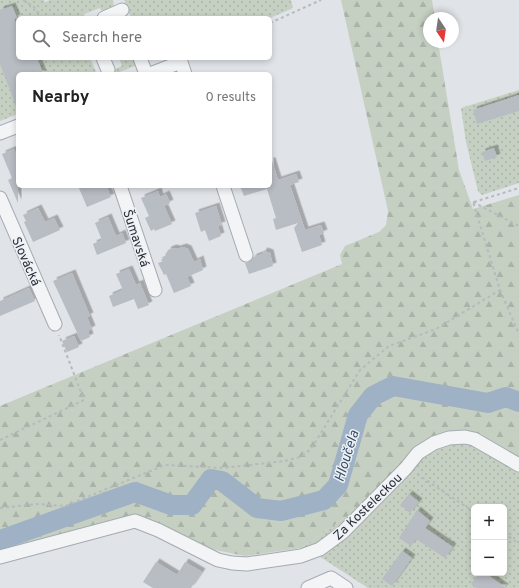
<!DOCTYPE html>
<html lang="en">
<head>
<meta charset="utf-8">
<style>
	:root { --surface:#fff; --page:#f6f6f6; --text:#222; --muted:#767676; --line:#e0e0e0 }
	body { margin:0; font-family:Overpass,sans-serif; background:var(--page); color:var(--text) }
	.controls { position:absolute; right:12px; bottom:12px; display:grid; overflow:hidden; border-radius:6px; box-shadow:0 2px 6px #0003 }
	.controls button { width:36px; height:36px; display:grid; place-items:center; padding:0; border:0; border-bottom:1px solid var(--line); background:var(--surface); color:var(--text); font:20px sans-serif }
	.compass { position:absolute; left:423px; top:12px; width:36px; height:36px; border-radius:50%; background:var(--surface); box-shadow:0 2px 6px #0003; rotate:167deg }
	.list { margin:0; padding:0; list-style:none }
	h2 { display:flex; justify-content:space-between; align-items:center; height:52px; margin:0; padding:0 16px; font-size:17px }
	h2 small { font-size:13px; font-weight:400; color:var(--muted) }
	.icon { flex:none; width:22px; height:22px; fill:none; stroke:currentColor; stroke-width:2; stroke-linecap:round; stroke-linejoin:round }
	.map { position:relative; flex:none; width:519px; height:588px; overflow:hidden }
	.search { position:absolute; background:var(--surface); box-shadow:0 2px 6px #0003; left:16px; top:16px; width:256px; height:44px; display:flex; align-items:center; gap:10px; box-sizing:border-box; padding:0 14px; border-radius:6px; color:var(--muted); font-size:15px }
	.panel { position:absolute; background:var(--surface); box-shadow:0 2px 6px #0003; left:16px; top:72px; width:256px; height:116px; border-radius:6px }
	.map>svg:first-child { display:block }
	.grass { fill:url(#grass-dots); fill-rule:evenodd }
	.forest { fill:url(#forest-firs) }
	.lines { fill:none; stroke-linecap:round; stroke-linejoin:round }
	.river { stroke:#9fb1c4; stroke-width:20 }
	.building { fill:#b8bcc3; filter:url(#shadow) }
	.minor-casing { stroke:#a6aab1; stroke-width:15 }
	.path { stroke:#b6babe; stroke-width:2; stroke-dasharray:3 3; stroke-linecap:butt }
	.minor { stroke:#f2f4f6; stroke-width:13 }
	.labels { text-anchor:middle; stroke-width:3; stroke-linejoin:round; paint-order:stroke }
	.street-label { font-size:13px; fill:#2a313d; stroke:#eff2f5 }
	.water-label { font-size:14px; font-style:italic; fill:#39506c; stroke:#eff2f5 }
</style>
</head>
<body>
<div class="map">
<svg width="519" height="588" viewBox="0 0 519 588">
	<defs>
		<pattern id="grass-dots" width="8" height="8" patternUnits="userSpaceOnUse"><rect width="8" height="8" fill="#c6d0c2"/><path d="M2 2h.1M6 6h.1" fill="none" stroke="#aab3a8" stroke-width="1.8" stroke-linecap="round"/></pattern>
		<pattern id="forest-firs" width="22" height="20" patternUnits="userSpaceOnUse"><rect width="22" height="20" fill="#c6d0c2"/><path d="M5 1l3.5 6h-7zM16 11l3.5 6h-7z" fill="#aab3a8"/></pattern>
		<filter id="shadow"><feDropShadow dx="3.5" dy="-3.5" stdDeviation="0" flood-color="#0004"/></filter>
	</defs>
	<rect width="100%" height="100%" fill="#e0e3e7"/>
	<path class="grass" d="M0 0H44L45 2 50 0H113L114 8 103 15 100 8 84 14 85 18H18V58H90L97 74H18V114L0 121Z
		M124 0H291L293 8 270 18H131Z
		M119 58H135L137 65 115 74H102L122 66Z
		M519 90V183L482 195 478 191 466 142 461 108Z
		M476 434 519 457V588H368L322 558 301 548 359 508 412 452ZM474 507H504V573H474Z"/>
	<path class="forest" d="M341 0H432L435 18H429V42H438L459 170 473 209 519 195V457L476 434 442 437 359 508 301 548 245 556 190 545 138 515 0 553V406L342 264 340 255 345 246 379 232 386 225 388 211Z"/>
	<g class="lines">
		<path class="river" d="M0 540 135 492 171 505H192L211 479 222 481 257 508 281 511 324 500 338 485 358 415 373 396 393 386 488 403 506 397 519 402"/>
	</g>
	<path class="building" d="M12 6 17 18 14 19 18 29V58H37L43 74H18L17 109 0 64V10Z
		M519 95V111L477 124 473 110Z
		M494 148 497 157 485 161 482 152Z
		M14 149 18 159V203L8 180 12 178 2 154Z
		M270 161H272L278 180 296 174 299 182 290 185 305 230 321 225 324 233 319 235 322 245 302 252 294 228 298 223 276 230 273 219 276 218 267 189 244 196 240 186H270Z
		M78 186H106L111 197 87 207Z
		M158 191 160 197 166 194 170 203 164 206 172 224 155 231 154 229 151 231 145 218 149 216 141 198Z
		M216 206 222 225 218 226 221 236 209 241 205 230 201 232 195 213Z
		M38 208 45 222 54 218 60 230 33 242 24 222 26 221 23 215Z
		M108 217 116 236 122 233 126 243 97 255 93 244 102 240 95 223Z
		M183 247 188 249 194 262 200 259 203 270 187 277 191 286 174 293 166 274 164 275 158 263 164 261 162 257 165 256 168 250 173 248 177 249Z
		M264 251 270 253 273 266 249 274 245 263 249 262 254 257 262 254Z
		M129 269 136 285 140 283 149 305 138 309 134 299 113 307 109 296 123 290 116 274Z
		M72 273 90 316 87 317 92 329 88 331 90 337 81 341 53 281Z
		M29 288 35 301 0 316V301Z
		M74 336 79 347 67 352 62 341Z
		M409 494 419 502 410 513 400 505Z
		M417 510 430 521 425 528 453 547 445 558 416 539 411 546 399 538Z
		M402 551 412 558 392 586 382 579Z
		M156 562 177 575 185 562 202 572 191 588H153L143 582Z
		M479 573H485L506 588H477L471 584Z"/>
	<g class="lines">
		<g class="minor-casing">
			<path id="minor" d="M104 18 122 10
				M103 58 108 70
				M140 58 146 74
				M150 74 181 62 185 74
				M0 133 18 126
				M120 186 155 290
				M223 186 246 255
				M0 198 55 324
				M0 557 135 521 158 530 218 560 232 563 247 564 301 556 320 549 343 532 406 468 418 453 434 443 449 438 465 437 474 439 519 465
				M308 588 331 578 346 588"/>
		</g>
		<path class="path" d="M23 0 34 7 42 18
			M270 23 321 0
			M473 202 519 226
			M474 202 519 188
			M500 290 519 334
			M0 440 84 400 59 335
			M417 474 474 512
			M0 508 37 504 65 506 165 465 223 468 285 461 300 457 311 449 360 370 389 346 436 329 500 290 473 202
			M504 533 519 544"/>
		<use href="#minor" class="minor"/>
	</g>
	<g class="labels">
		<g class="street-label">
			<text transform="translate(137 238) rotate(72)" y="5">Šumavská</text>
			<text transform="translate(27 261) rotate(66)" y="5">Slovácká</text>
			<text transform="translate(367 506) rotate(-44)" y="5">Za Kosteleckou</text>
		</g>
		<g class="water-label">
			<text transform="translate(346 456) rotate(-73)" y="5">Hloučela</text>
		</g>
	</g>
</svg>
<div class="controls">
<button>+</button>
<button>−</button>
</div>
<svg class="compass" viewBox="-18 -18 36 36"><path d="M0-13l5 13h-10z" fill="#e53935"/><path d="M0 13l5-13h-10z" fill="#767676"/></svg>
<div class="search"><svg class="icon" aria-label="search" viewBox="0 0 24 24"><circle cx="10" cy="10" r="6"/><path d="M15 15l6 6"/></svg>Search here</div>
<section class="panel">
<h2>Nearby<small>0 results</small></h2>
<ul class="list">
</ul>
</section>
</div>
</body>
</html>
